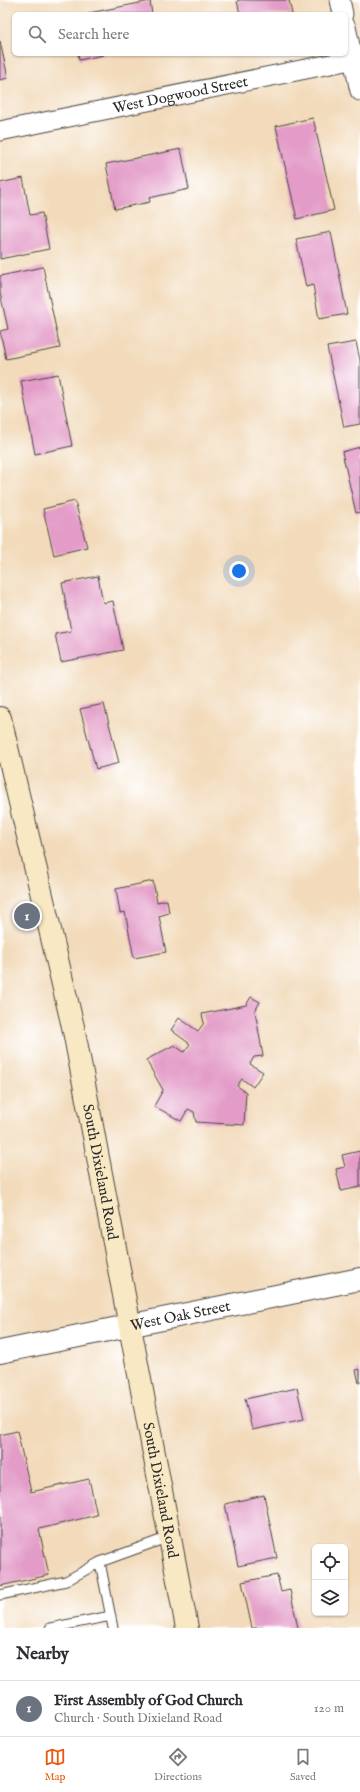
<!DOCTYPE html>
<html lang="en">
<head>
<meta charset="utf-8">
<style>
	:root { --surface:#fff; --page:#f2f2f3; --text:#2b2b33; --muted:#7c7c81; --line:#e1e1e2; --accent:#ea580c }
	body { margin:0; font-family:"IM FELL English",serif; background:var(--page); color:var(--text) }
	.controls { position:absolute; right:12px; bottom:12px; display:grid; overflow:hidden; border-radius:6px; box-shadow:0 1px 3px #0004 }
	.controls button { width:36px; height:36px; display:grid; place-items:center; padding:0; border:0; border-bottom:1px solid var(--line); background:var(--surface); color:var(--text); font:20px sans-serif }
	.you { position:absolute; left:239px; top:571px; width:14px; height:14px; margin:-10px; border:3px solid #fff; border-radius:50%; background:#1a73e8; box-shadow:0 0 0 6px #1a73e833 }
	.badge { display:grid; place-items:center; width:26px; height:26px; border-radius:50%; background:var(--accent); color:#fff; font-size:13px; font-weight:700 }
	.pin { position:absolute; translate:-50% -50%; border:2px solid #fff; box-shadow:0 1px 4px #0006 }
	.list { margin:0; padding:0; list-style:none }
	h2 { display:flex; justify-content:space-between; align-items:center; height:52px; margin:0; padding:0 16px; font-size:17px }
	h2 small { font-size:13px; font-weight:400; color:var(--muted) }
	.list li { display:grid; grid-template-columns:26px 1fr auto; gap:12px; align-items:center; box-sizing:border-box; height:56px; padding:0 16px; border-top:1px solid var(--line) }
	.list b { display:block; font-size:15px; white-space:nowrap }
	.list p { margin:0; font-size:13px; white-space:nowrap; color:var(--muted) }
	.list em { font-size:13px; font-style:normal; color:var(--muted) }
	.icon { flex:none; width:22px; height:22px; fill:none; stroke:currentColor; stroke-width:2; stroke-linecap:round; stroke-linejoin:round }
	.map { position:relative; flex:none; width:360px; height:1628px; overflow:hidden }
	.search { position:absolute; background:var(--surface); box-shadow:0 1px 3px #0004; left:12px; right:12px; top:12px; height:44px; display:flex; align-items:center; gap:10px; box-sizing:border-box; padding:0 14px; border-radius:6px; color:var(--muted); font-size:15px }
	.sheet { height:108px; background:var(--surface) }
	nav { display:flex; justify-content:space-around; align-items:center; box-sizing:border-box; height:56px; border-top:1px solid var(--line); background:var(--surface); font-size:11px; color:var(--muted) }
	nav a { display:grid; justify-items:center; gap:2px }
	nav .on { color:var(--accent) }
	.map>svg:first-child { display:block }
	.building { fill:#e39bc7 }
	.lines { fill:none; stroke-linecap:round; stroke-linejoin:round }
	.service-casing { stroke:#494540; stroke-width:11 }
	.minor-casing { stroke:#494540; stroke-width:21 }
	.tertiary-casing { stroke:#494540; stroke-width:24 }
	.secondary-casing { stroke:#494540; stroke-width:24 }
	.service { stroke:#fff; stroke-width:9 }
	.minor { stroke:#fff; stroke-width:19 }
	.tertiary { stroke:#fff; stroke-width:22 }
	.secondary { stroke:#f8e8c3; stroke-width:22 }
	.labels { text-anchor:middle; stroke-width:3; stroke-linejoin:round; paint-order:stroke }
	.street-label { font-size:15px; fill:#2b2b2b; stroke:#fff }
</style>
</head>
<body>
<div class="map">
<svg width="360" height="1628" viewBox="0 0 360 1628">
	<rect width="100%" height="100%" fill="#fff"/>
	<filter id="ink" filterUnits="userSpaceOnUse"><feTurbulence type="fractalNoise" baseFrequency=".025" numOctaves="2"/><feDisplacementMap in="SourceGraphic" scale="8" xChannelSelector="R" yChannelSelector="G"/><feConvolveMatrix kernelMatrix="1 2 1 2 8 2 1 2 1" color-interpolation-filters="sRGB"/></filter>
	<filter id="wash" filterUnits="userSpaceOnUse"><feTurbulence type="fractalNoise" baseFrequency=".012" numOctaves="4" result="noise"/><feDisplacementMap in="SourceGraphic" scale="16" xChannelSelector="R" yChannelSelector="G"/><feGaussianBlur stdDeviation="0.9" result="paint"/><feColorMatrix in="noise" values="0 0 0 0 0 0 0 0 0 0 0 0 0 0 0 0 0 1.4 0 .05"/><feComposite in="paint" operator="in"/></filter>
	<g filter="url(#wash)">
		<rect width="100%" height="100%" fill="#f2daba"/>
		<g id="blocks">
			<path class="building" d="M240 0H289L292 14H240L237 1Z
				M150 1 152 14H89V13Z
				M0 41 8 78 0 80Z
				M78 54H103V55L79 60Z
				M313 118 334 210 297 219 276 126Z
				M181 149 189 189 149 198 150 202 115 209 106 164Z
				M23 178 30 215 42 213 49 249 0 259V183Z
				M331 232 347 314 319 319 313 285 306 287 296 239Z
				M43 267 60 348 6 359 0 331 8 329 0 293V276Z
				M356 342 360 360V424L344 427 327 347Z
				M58 374 72 446 35 454 21 381Z
				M360 447V512L356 513 342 452Z
				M75 501 87 547 54 555 43 509Z
				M98 576 103 603 113 601 123 650 61 662 55 634 71 631 62 583Z
				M104 704 119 763 96 769 80 709Z
				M153 881 157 902 167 900 169 913 159 916 166 952 134 958 125 912 120 913 116 889Z
				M251 997 260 1002 255 1011 263 1056 254 1057 250 1064 263 1072 253 1087 242 1079 237 1086 246 1092 244 1125 196 1122 194 1112 188 1109 181 1121 154 1106 163 1090 146 1060 174 1045 184 1052 190 1044 171 1030 179 1018 198 1031 204 1023 202 1014 246 1005Z
				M360 1151V1187L341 1191 336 1169 345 1167 342 1155Z
				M360 1369V1383H359L356 1370Z
				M297 1388 304 1419 252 1430 245 1399Z
				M17 1431 31 1492 89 1479 97 1515 39 1529 49 1575 0 1586V1435Z
				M264 1495 277 1558 238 1566 225 1504Z
				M277 1575 281 1592 290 1590 298 1628H252L242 1582Z"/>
		</g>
	</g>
	<g filter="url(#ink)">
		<use href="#blocks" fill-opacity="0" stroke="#494540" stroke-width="1"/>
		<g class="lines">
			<g class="service-casing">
				<path id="service" d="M0 1595 66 1581 100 1562
					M50 1628 111 1616
					M113 1628 100 1562 169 1537"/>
			</g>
			<g class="minor-casing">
				<g id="minor">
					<path d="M340 0 343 14"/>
					<path d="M346 27 360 91"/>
					<path id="s1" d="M0 131 360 58"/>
				</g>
			</g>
			<g class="tertiary-casing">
				<g id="tertiary">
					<path id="s2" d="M0 1352 360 1279"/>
				</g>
			</g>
			<g class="secondary-casing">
				<g id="secondary">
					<path id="s3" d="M0 718 74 1031 187 1628"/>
				</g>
			</g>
			<use href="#service" class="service"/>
			<use href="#minor" class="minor"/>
			<use href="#tertiary" class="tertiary"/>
			<use href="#secondary" class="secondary"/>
		</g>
	</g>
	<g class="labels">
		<g class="street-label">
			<text dy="5" stroke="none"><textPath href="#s1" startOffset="184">West Dogwood Street</textPath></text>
			<text dy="5" stroke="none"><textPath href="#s3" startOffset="465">South Dixieland Road</textPath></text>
			<text dy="5" stroke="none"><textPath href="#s2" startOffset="184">West Oak Street</textPath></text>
			<text dy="5" stroke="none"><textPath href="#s3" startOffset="789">South Dixieland Road</textPath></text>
		</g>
	</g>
</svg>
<div class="controls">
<button><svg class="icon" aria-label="locate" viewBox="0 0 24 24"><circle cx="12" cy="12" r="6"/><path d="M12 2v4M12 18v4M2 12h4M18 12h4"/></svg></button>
<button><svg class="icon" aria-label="layers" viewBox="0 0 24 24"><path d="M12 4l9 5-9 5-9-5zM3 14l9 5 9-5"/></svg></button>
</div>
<div class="you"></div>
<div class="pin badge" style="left:27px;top:916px;background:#6b7280">1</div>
<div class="search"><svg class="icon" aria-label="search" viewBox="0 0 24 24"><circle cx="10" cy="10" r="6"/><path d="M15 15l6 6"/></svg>Search here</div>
</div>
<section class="sheet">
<h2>Nearby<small></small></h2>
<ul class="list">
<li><span class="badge" style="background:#6b7280">1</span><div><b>First Assembly of God Church</b><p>Church · South Dixieland Road</p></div><em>120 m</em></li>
</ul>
</section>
<nav>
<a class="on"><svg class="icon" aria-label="map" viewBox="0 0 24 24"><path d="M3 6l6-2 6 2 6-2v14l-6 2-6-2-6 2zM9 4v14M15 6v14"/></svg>Map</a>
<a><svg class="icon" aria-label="directions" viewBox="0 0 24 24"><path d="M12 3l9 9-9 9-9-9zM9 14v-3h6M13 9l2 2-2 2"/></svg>Directions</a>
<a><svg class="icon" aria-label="saved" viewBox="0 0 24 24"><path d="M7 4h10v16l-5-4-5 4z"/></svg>Saved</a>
</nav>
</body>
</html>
